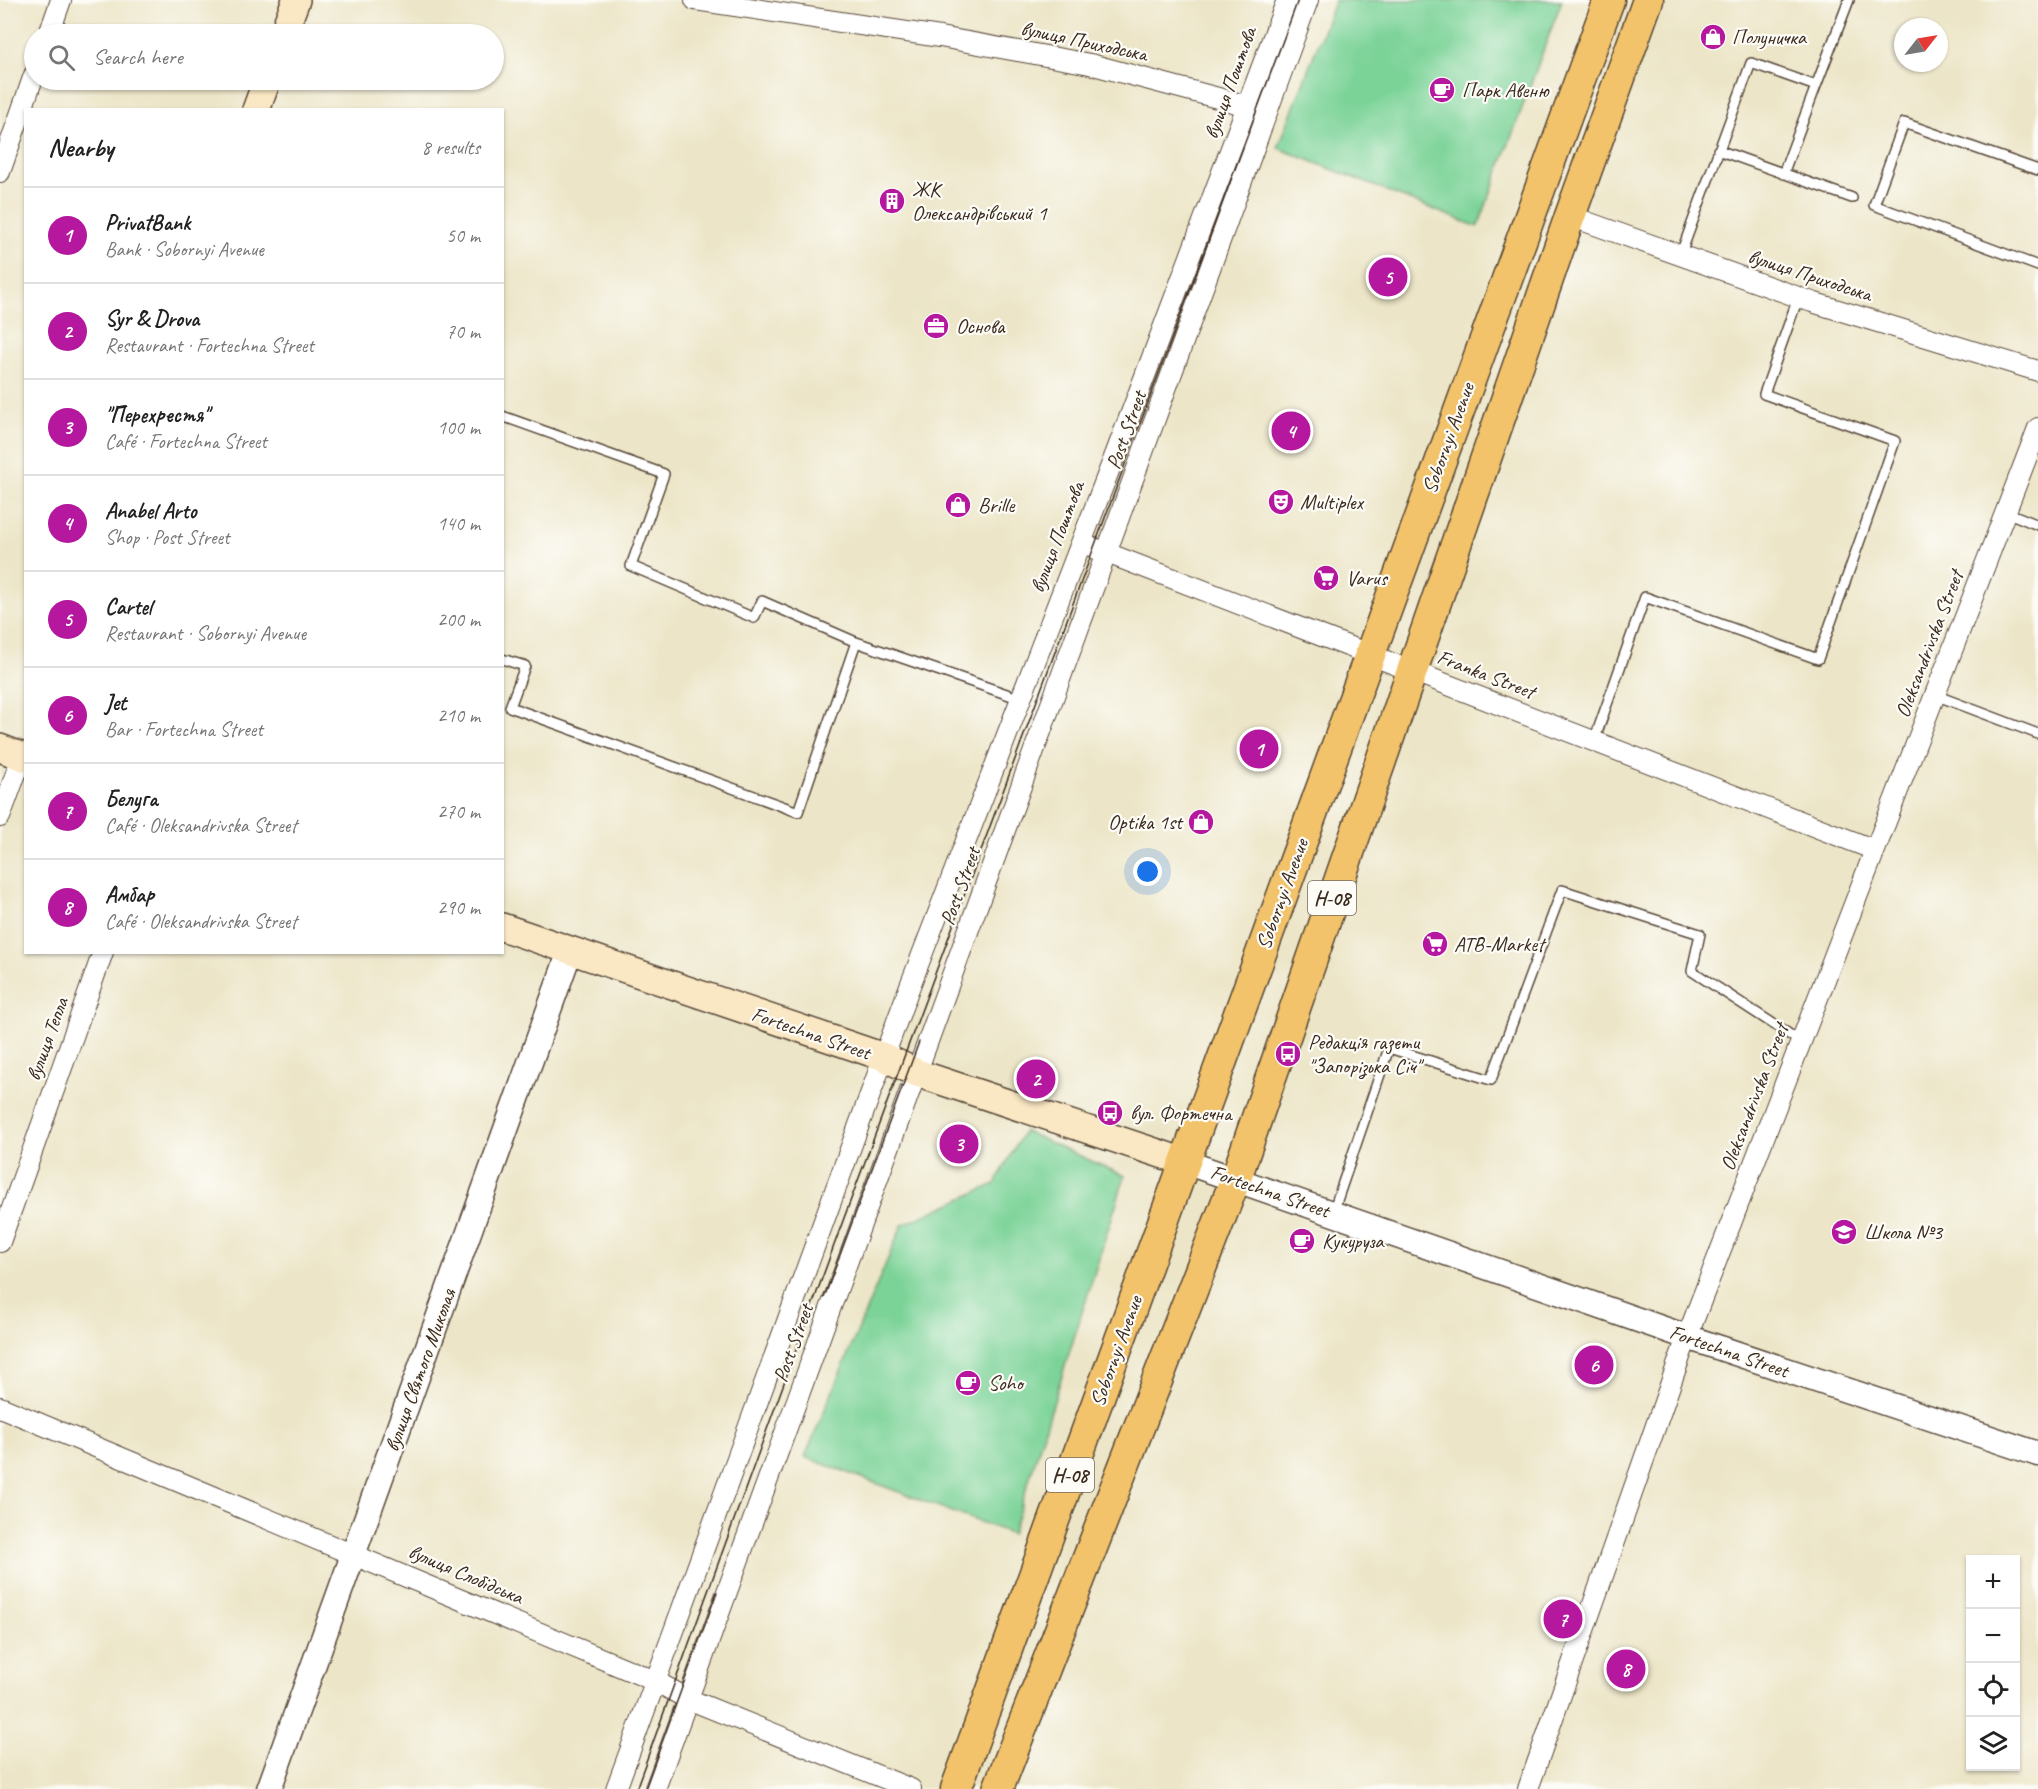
<!DOCTYPE html>
<html lang="en">
<head>
<meta charset="utf-8">
<style>
	:root { --surface:#fff; --page:#f6f6f6; --text:#222; --muted:#767676; --line:#e0e0e0; --accent:#b5179e }
	body { margin:0; font-family:Caveat,sans-serif; background:var(--page); color:var(--text) }
	.controls { position:absolute; right:18px; bottom:18px; display:grid; overflow:hidden; border-radius:0px; box-shadow:0 2px 4px #0004 }
	.controls button { width:54px; height:54px; display:grid; place-items:center; padding:0; border:0; border-bottom:2px solid var(--line); background:var(--surface); color:var(--text); font:30px sans-serif }
	.compass { position:absolute; left:1894px; top:18px; width:54px; height:54px; border-radius:50%; background:var(--surface); box-shadow:0 2px 4px #0004; rotate:59deg }
	.you { position:absolute; left:1148px; top:872px; width:21px; height:21px; margin:-15px; border:4px solid #fff; border-radius:50%; background:#1a73e8; box-shadow:0 0 0 9px #1a73e833 }
	.badge { display:grid; place-items:center; width:39px; height:39px; border-radius:50%; background:var(--accent); color:#fff; font-size:20px; font-weight:700 }
	.pin { position:absolute; translate:-50% -50%; border:3px solid #fff; box-shadow:0 2px 6px #0006 }
	.list { margin:0; padding:0; list-style:none }
	h2 { display:flex; justify-content:space-between; align-items:center; height:78px; margin:0; padding:0 24px; font-size:26px }
	h2 small { font-size:20px; font-weight:400; color:var(--muted) }
	.list li { display:grid; grid-template-columns:39px 1fr auto; gap:18px; align-items:center; box-sizing:border-box; height:96px; padding:0 24px; border-top:2px solid var(--line) }
	.list b { display:block; font-size:22px; white-space:nowrap }
	.list p { margin:0; font-size:20px; white-space:nowrap; color:var(--muted) }
	.list em { font-size:20px; font-style:normal; color:var(--muted) }
	.icon { flex:none; width:33px; height:33px; fill:none; stroke:currentColor; stroke-width:2; stroke-linecap:round; stroke-linejoin:round }
	.map { position:relative; flex:none; width:2038px; height:1789px; overflow:hidden }
	.search { position:absolute; background:var(--surface); box-shadow:0 2px 4px #0004; left:24px; top:24px; width:480px; height:66px; display:flex; align-items:center; gap:15px; box-sizing:border-box; padding:0 21px; border-radius:33px; color:var(--muted); font-size:22px }
	.panel { position:absolute; background:var(--surface); box-shadow:0 2px 4px #0004; left:24px; top:108px; width:480px; height:846px; border-radius:0px }
	.map>svg:first-child { display:block }
	.green { fill:#7bd398; stroke:#5b7e5b; stroke-width:1.5 }
	.lines { fill:none; stroke-linecap:round; stroke-linejoin:round }
	.service-casing { stroke:#564637; stroke-width:12 }
	.minor-casing { stroke:#564637; stroke-width:22 }
	.tertiary-casing { stroke:#564637; stroke-width:27 }
	.secondary-casing { stroke:#564637; stroke-width:30 }
	.primary-casing { stroke:#564637; stroke-width:33 }
	.service { stroke:#fff; stroke-width:9 }
	.minor { stroke:#fff; stroke-width:20 }
	.tertiary { stroke:#fff; stroke-width:24 }
	.secondary { stroke:#fae7c3; stroke-width:27 }
	.primary { stroke:#f2c36a; stroke-width:30 }
	.tram { stroke:#3b2a1e; stroke-width:1.5 }
	.labels { text-anchor:middle; stroke-width:4.5; stroke-linejoin:round; paint-order:stroke }
	.shield { fill:#fdfcf7; stroke:#75695f; stroke-width:1.5 }
	.shield-label { font-size:20px; font-weight:bold; fill:#3b2a1e }
	.poi-label { font-size:21px; fill:#3b2a1e; stroke:#fdfcf7; text-anchor:start }
	.street-label { font-size:21px; fill:#3b2a1e; stroke:#fdfcf7 }
</style>
</head>
<body>
<div class="map">
<svg width="2038" height="1789" viewBox="0 0 2038 1789">
	<rect width="100%" height="100%" fill="#fdfcf7"/>
	<filter id="ink" filterUnits="userSpaceOnUse"><feTurbulence type="fractalNoise" baseFrequency=".0167" numOctaves="2"/><feDisplacementMap in="SourceGraphic" scale="12" xChannelSelector="R" yChannelSelector="G"/><feConvolveMatrix kernelMatrix="1 2 1 2 8 2 1 2 1" color-interpolation-filters="sRGB"/></filter>
	<filter id="wash" filterUnits="userSpaceOnUse"><feTurbulence type="fractalNoise" baseFrequency=".008" numOctaves="4" result="noise"/><feDisplacementMap in="SourceGraphic" scale="24" xChannelSelector="R" yChannelSelector="G"/><feGaussianBlur stdDeviation="1.35" result="paint"/><feColorMatrix in="noise" values="0 0 0 0 0 0 0 0 0 0 0 0 0 0 0 0 0 1.4 0 .05"/><feComposite in="paint" operator="in"/></filter>
	<g filter="url(#wash)">
		<rect width="100%" height="100%" fill="#ece5c7"/>
		<path class="green" d="M1335 0H1562L1478 227 1278 148Z
			M1024 1131 1125 1176 1012 1534 805 1457 902 1225 995 1184Z"/>
	</g>
	<g filter="url(#ink)">
		<g class="lines">
			<g class="service-casing">
				<path id="service" d="M1718 150 1852 198
					M2038 170 1904 123 1874 205 2038 266
					M1783 174 1816 86
					M1680 256 1751 63 1816 86 1849 0
					M502 416 664 474 631 566 754 618 762 601 856 642 798 812 510 707 525 666 502 659
					M2006 512 2038 525
					M856 642 1021 699
					M1935 695 2038 734
					M1594 741 1645 597 1818 659 1895 441 1764 394 1798 298
					M1333 1212 1389 1048 1491 1080 1562 890 1700 934 1692 971 1801 1042"/>
			</g>
			<g class="minor-casing">
				<path id="minor" d="M695 0 940 37 1090 64 1248 106
					M49 34 61 0
					M0 172 34 75
					M1570 216 1812 302 2038 371
					M1094 548 1875 850
					M0 817 22 757
					M0 1242 103 952
					M0 1407 655 1681 688 1699 911 1789
					M616 1789 908 991 1117 450 1287 0
					M655 1789 1308 0
					M1528 1789 1687 1337 2038 428"/>
			</g>
			<g class="tertiary-casing">
				<path id="tertiary" d="M1185 1162 1687 1337 2038 1454
					M269 1789 570 951"/>
			</g>
			<g class="secondary-casing">
				<path id="secondary" d="M283 34 296 0
					M256 110 267 80
					M0 748 26 758
					M502 927 884 1057 917 1073 1185 1162"/>
			</g>
			<g class="primary-casing">
				<path id="primary" d="M956 1789 1609 0
					M998 1789 1236 1178 1570 216 1648 0"/>
			</g>
			<use href="#service" class="service"/>
			<use href="#minor" class="minor"/>
			<use href="#tertiary" class="tertiary"/>
			<use href="#secondary" class="secondary"/>
			<use href="#primary" class="primary"/>
			<path class="tram" d="M824 1298 919 1042
				M636 1789 844 1218 1298 0
				M645 1789 717 1592"/>
		</g>
	</g>
	<defs>
		<g id="shop-disc" transform="scale(1.35)"><circle r="9.5" fill="#b5179e" stroke="#fdfcf7"/><path d="M-5-2.5h2.3a2.7 3.5 0 0 1 5.4 0H5L5.5 6h-11ZM-1.5-2.5h3a1.5 2.3 0 0 0-3 0Z" fill="#fff"/></g>
		<g id="cafe-disc" transform="scale(1.35)"><circle r="9.5" fill="#b5179e" stroke="#fdfcf7"/><path d="M-5.5-4.5H6V0H3Q3 3.5 0 3.5H-2.5Q-5.5 3.5-5.5 0ZM3-3.2v2h1.7v-2ZM-6 4.5H4V6H-6Z" fill="#fff"/></g>
		<g id="building-disc" transform="scale(1.35)"><circle r="9.5" fill="#b5179e" stroke="#fdfcf7"/><path d="M-4-6H4V6H1V3H-1V6H-4ZM-2.5-4.3h1.7v1.8h-1.7ZM.8-4.3h1.7v1.8H.8ZM-2.5-1h1.7V.8h-1.7ZM.8-1h1.7V.8H.8Z" fill="#fff"/></g>
		<g id="office-disc" transform="scale(1.35)"><circle r="9.5" fill="#b5179e" stroke="#fdfcf7"/><path d="M-6-3h4V-5.5h4V-3h4V5H-6ZM-1-4.5V-3h2v-1.5ZM-6 0V1H6V0Z" fill="#fff"/></g>
		<g id="theatre-disc" transform="scale(1.35)"><circle r="9.5" fill="#b5179e" stroke="#fdfcf7"/><path d="M-5-5.5Q0-4 5-5.5V0Q5 5 0 6Q-5 5-5 0ZM-3.3-2.5H-1v1.5H-3.3ZM1-2.5H3.3v1.5H1ZM-2.8 1Q0 5.5 2.8 1Z" fill="#fff"/></g>
		<g id="supermarket-disc" transform="scale(1.35)"><circle r="9.5" fill="#b5179e" stroke="#fdfcf7"/><path d="M-6-5.5h2.5l.6 2H6L4.5 2H-2.5L-4.4-4H-6ZM-1.5 3.2a1.3 1.3 0 1 0 .1 0ZM3 3.2a1.3 1.3 0 1 0 .1 0Z" fill="#fff"/></g>
		<g id="bus-disc" transform="scale(1.35)"><circle r="9.5" fill="#b5179e" stroke="#fdfcf7"/><path d="M-5-6H5V4H4V6H2V4H-2V6H-4V4H-5ZM-3.5-4V0h7V-4ZM-3.5 1.2v1.5H-2V1.2ZM2 1.2v1.5H3.5V1.2Z" fill="#fff"/></g>
		<g id="school-disc" transform="scale(1.35)"><circle r="9.5" fill="#b5179e" stroke="#fdfcf7"/><path d="M0-5L7-2L0 1L-7-2ZM-4 1L0 2.5L4 1V4Q0 6-4 4Z" fill="#fff"/></g>
	</defs>
	<g fill-rule="evenodd">
		<use href="#shop-disc" x="1713" y="37"/>
		<use href="#cafe-disc" x="1442" y="90"/>
		<use href="#building-disc" x="892" y="201"/>
		<use href="#office-disc" x="936" y="326"/>
		<use href="#theatre-disc" x="1281" y="502"/>
		<use href="#shop-disc" x="958" y="505"/>
		<use href="#supermarket-disc" x="1326" y="578"/>
		<use href="#shop-disc" x="1201" y="822"/>
		<use href="#supermarket-disc" x="1435" y="944"/>
		<use href="#bus-disc" x="1288" y="1054"/>
		<use href="#bus-disc" x="1110" y="1113"/>
		<use href="#school-disc" x="1844" y="1232"/>
		<use href="#cafe-disc" x="1302" y="1241"/>
		<use href="#cafe-disc" x="968" y="1383"/>
	</g>
	<g class="labels">
		<g class="shield">
			<rect x="1308" y="881" width="48" height="34" rx="4.5"/>
			<rect x="1046" y="1458" width="48" height="34" rx="4.5"/>
		</g>
		<g class="shield-label">
			<text x="1332" y="905">Н-08</text>
			<text x="1070" y="1482">Н-08</text>
		</g>
		<g class="poi-label">
			<text x="1732" y="44">Полуничка</text>
			<text x="1462" y="97">Парк Авеню</text>
			<text x="912" y="196">ЖК<tspan x="912" dy="24">Олександрівський 1</tspan></text>
			<text x="956" y="333">Основа</text>
			<text x="1300" y="509">Multiplex</text>
			<text x="978" y="512">Brille</text>
			<text x="1346" y="585">Varus</text>
			<text x="1182" y="829" text-anchor="end">Оptika 1st</text>
			<text x="1454" y="951">ATB-Market</text>
			<text x="1308" y="1049">Редакція газети<tspan x="1308" dy="24">"Запорізька Січ"</tspan></text>
			<text x="1130" y="1120">вул. Фортечна</text>
			<text x="1864" y="1239">Школа №3</text>
			<text x="1322" y="1248">Кукуруза</text>
			<text x="988" y="1390">Soho</text>
		</g>
		<g class="street-label">
			<text transform="translate(1084 41) rotate(12)" y="7">вулиця Приходська</text>
			<text transform="translate(1230 83) rotate(-70)" y="7">вулиця Поштова</text>
			<text transform="translate(1810 275) rotate(18)" y="7">вулиця Приходська</text>
			<text transform="translate(1126 430) rotate(-70)" y="7">Post Street</text>
			<text transform="translate(1448 438) rotate(-70)" y="7">Sobornyi Avenue</text>
			<text transform="translate(1057 537) rotate(-69)" y="7">вулиця Поштова</text>
			<text transform="translate(1929 644) rotate(-69)" y="7">Oleksandrivska Street</text>
			<text transform="translate(1486 674) rotate(21)" y="7">Franka Street</text>
			<text transform="translate(960 886) rotate(-70)" y="7">Post Street</text>
			<text transform="translate(1282 894) rotate(-70)" y="7">Sobornyi Avenue</text>
			<text transform="translate(811 1033) rotate(19)" y="7">Fortechna Street</text>
			<text transform="translate(47 1039) rotate(-70)" y="7">вулиця Тепла</text>
			<text transform="translate(1754 1097) rotate(-69)" y="7">Oleksandrivska Street</text>
			<text transform="translate(1270 1191) rotate(19)" y="7">Fortechna Street</text>
			<text transform="translate(793 1343) rotate(-70)" y="7">Post Street</text>
			<text transform="translate(1116 1351) rotate(-70)" y="7">Sobornyi Avenue</text>
			<text transform="translate(1729 1351) rotate(19)" y="7">Fortechna Street</text>
			<text transform="translate(420 1370) rotate(-70)" y="7">вулиця Святого Миколая</text>
			<text transform="translate(466 1574) rotate(23)" y="7">вулиця Слобідська</text>
		</g>
	</g>
</svg>
<div class="controls">
<button>+</button>
<button>−</button>
<button><svg class="icon" aria-label="locate" viewBox="0 0 24 24"><circle cx="12" cy="12" r="6"/><path d="M12 2v4M12 18v4M2 12h4M18 12h4"/></svg></button>
<button><svg class="icon" aria-label="layers" viewBox="0 0 24 24"><path d="M12 4l9 5-9 5-9-5zM3 14l9 5 9-5"/></svg></button>
</div>
<svg class="compass" viewBox="-18 -18 36 36"><path d="M0-13l5 13h-10z" fill="#e53935"/><path d="M0 13l5-13h-10z" fill="#767676"/></svg>
<div class="you"></div>
<div class="pin badge" style="left:1259px;top:749px">1</div>
<div class="pin badge" style="left:1036px;top:1079px">2</div>
<div class="pin badge" style="left:959px;top:1144px">3</div>
<div class="pin badge" style="left:1291px;top:431px">4</div>
<div class="pin badge" style="left:1388px;top:277px">5</div>
<div class="pin badge" style="left:1594px;top:1365px">6</div>
<div class="pin badge" style="left:1563px;top:1619px">7</div>
<div class="pin badge" style="left:1626px;top:1669px">8</div>
<div class="search"><svg class="icon" aria-label="search" viewBox="0 0 24 24"><circle cx="10" cy="10" r="6"/><path d="M15 15l6 6"/></svg>Search here</div>
<section class="panel">
<h2>Nearby<small>8 results</small></h2>
<ul class="list">
<li><span class="badge">1</span><div><b>PrivatBank</b><p>Bank · Sobornyi Avenue</p></div><em>50 m</em></li>
<li><span class="badge">2</span><div><b>Syr &amp; Drova</b><p>Restaurant · Fortechna Street</p></div><em>70 m</em></li>
<li><span class="badge">3</span><div><b>&quot;Перехрестя&quot;</b><p>Café · Fortechna Street</p></div><em>100 m</em></li>
<li><span class="badge">4</span><div><b>Anabel Arto</b><p>Shop · Post Street</p></div><em>140 m</em></li>
<li><span class="badge">5</span><div><b>Cartel</b><p>Restaurant · Sobornyi Avenue</p></div><em>200 m</em></li>
<li><span class="badge">6</span><div><b>Jet</b><p>Bar · Fortechna Street</p></div><em>210 m</em></li>
<li><span class="badge">7</span><div><b>Белуга</b><p>Café · Oleksandrivska Street</p></div><em>270 m</em></li>
<li><span class="badge">8</span><div><b>Амбар</b><p>Café · Oleksandrivska Street</p></div><em>290 m</em></li>
</ul>
</section>
</div>
</body>
</html>
